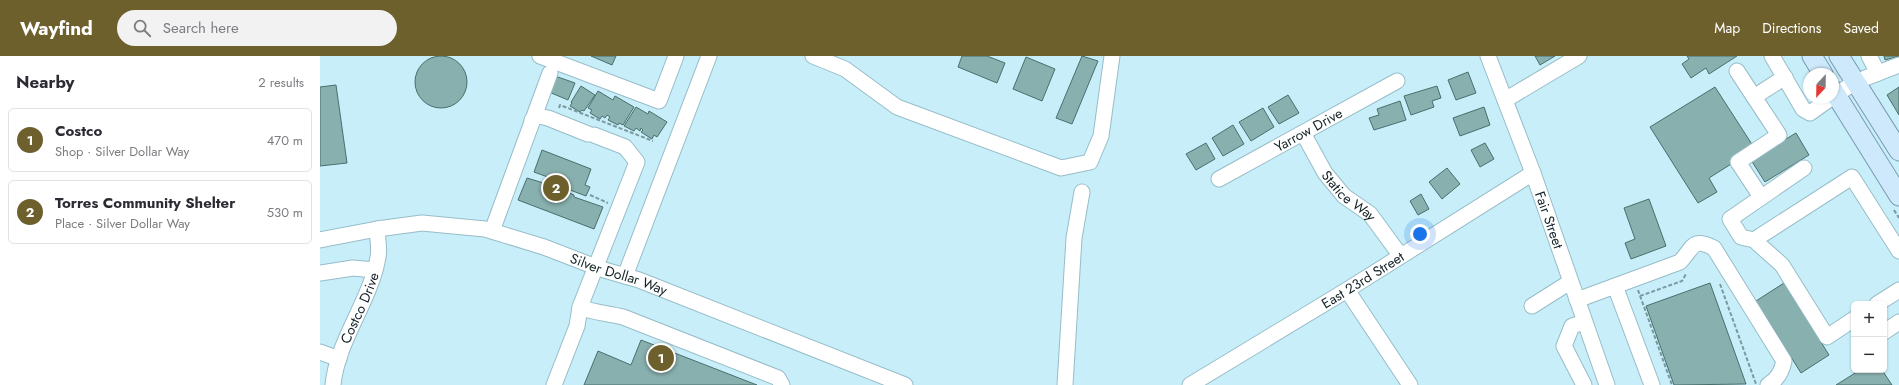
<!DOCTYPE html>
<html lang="en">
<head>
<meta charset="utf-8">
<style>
	:root { --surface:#fff; --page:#f2f2f3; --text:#2b2b33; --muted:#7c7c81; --line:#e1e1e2; --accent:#6e602d }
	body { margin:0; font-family:Jost,sans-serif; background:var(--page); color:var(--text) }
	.controls { position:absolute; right:12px; bottom:12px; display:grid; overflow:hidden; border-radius:6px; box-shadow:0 1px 3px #0004 }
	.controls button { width:36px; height:36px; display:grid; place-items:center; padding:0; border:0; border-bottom:1px solid var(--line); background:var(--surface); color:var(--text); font:20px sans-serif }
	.compass { position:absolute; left:1483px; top:12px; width:36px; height:36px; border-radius:50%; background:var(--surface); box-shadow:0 1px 3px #0004; rotate:202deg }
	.you { position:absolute; left:1100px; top:178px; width:14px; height:14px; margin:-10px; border:3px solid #fff; border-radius:50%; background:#1a73e8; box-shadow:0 0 0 6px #1a73e833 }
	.badge { display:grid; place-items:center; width:26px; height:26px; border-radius:50%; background:var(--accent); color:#fff; font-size:13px; font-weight:700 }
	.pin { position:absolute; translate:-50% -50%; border:2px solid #fff; box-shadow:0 1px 4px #0006 }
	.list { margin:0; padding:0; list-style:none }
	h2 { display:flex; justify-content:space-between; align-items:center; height:52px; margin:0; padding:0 16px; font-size:17px }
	h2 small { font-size:13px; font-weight:400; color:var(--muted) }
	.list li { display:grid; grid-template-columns:26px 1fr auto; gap:12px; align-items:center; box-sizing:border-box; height:64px; margin:0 8px 8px; padding:0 8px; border:1px solid var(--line); border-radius:6px }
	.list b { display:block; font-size:15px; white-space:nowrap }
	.list p { margin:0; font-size:13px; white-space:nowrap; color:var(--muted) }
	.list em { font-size:13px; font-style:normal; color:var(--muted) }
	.icon { flex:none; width:22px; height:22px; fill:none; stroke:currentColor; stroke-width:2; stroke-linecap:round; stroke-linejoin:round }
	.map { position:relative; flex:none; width:1579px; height:329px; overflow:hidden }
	header { display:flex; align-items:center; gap:24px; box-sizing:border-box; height:56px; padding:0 20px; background:var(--accent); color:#fff }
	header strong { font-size:19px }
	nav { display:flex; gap:22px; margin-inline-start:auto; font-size:14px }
	.search { width:280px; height:36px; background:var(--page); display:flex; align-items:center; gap:10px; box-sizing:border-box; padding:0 14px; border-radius:22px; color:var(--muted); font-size:15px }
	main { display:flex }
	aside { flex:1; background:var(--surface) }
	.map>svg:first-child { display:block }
	.building { fill:#88b0ae; stroke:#496f6d }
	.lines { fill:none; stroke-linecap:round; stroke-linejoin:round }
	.minor-casing { stroke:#97bdc8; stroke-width:17 }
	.major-casing { stroke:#789ab0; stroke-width:21 }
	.path { stroke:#7c99a1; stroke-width:2; stroke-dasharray:4 2; stroke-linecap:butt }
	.minor { stroke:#fff; stroke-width:15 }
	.major { stroke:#cee9fc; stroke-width:19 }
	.labels { text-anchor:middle; stroke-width:4; stroke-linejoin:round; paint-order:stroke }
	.street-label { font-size:14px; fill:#132226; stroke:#c7eef9 }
</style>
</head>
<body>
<header>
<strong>Wayfind</strong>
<div class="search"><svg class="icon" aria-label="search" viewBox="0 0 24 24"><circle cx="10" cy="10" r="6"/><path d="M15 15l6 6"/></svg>Search here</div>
<nav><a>Map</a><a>Directions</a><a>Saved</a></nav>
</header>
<main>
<aside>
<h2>Nearby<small>2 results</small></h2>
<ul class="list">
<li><span class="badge">1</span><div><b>Costco</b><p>Shop · Silver Dollar Way</p></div><em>470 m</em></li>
<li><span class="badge">2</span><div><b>Torres Community Shelter</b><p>Place · Silver Dollar Way</p></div><em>530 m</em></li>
</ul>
</aside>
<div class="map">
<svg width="1579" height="329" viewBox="0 0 1579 329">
	<rect width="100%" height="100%" fill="#c7eef9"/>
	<path class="building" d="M271 0H296L292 9Z
		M642 0H667L685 7 677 27 638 11Z
		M762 0 778 5 752 68 736 62Z
		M1215 0H1235L1220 9Z
		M1367 0H1417L1389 18 1386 12 1371 22 1362 8 1369 3Z
		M1564 0H1579L1565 4Z
		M95 26a26 26 0 1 1 52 0a26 26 0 1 1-52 0Z
		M706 1 735 13 722 45 693 33Z
		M1148 16 1156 37 1136 44 1128 24Z
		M235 20 255 27 248 44 229 36Z
		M16 29 27 107 0 110V31Z
		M261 30 275 39 264 55 262 54 260 56 250 50 252 47 251 46Z
		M1117 30 1121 42 1112 45 1114 51 1091 59 1084 40Z
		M1395 31 1435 93 1389 122 1397 136 1378 147 1330 71Z
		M1579 31V59L1567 39Z
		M278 35 293 44 295 40 314 51 303 69 299 67 298 69 288 64 290 61 287 59 285 62 282 60 280 63 270 57 272 54 268 52Z
		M968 39 979 57 959 68 948 51Z
		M1080 45 1086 64 1054 74 1049 62 1059 59 1057 53Z
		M316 51 328 58 329 55 347 66 337 81 334 79 332 83 321 76 323 74 321 72 320 75 316 72 314 75 304 70Z
		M1164 51 1170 69 1140 80 1133 62Z
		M943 52 954 71 931 85 919 66Z
		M913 69 924 88 903 100 892 82Z
		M1476 77 1489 99 1445 126 1431 104Z
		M886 87 895 103 876 114 866 98Z
		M1165 87 1174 103 1160 111 1151 94Z
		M222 94 271 113 265 129 270 131 266 140 250 134 249 137 254 139V141L283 151 274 173 198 144 207 122 230 129 233 123 214 116Z
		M1127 112 1140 128 1122 143 1109 126Z
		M1101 138 1109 153 1098 159 1090 145Z
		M1329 143 1346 190 1311 203 1305 187 1315 183 1304 152Z
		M1390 227 1426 328 1354 329 1326 250Z
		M1464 227 1509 299 1481 317 1436 245Z
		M321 284 437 329H264L278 295 311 309Z
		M1540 314H1562L1572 329H1516Z"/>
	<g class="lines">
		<g class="minor-casing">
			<g id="minor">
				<path d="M220 0 339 45 356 0"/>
				<path d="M493 0 525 13 577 51 741 112 770 106 781 80 792 0"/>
				<path id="s1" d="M1168 0 1213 117 1287 329"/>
				<path d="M1452 0 1483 53 1490 57 1511 42"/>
				<path d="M1549 0 1558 17"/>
				<path d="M1417 15 1434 41 1465 21"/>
				<path d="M1434 41 1459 79 1418 106 1441 141"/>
				<path d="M1513 41 1535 26 1579 9"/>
				<path d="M1185 44 1259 0"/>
				<path d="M212 64 218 60 228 62 268 78"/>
				<path id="s2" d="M983 77 1005 117 1024 140 1050 158 1080 199"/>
				<path id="s3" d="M899 123 1077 25"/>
				<path d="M172 175 230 17"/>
				<path id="s4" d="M0 184 57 173 102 167 165 173 224 191 281 213 319 224 585 329"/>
				<path d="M1434 184 1421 181 1410 163 1484 112"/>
				<path d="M0 217 33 212 55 214"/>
				<path d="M305 220 389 0"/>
				<path d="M1295 230 1332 329"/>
				<path d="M1027 234 1090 329"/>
				<path d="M1257 244 1360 206C1374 191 1372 181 1394 192L1464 305C1462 315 1457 324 1448 329"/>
				<path d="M1557 248 1579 234"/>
				<path d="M1212 250 1250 226"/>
				<path d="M260 251C274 257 288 257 303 261L458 322 462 329"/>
				<path d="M1534 263 1507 281 1462 209 1434 184 1532 121 1579 195"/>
				<path d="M1564 276 1579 266"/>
				<path d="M0 296 19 303"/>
				<path id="s5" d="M13 329C17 285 51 244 58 201 60 192 57 181 57 173"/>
				<path d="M234 329 257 270 260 251 317 106 305 91 274 79"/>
				<path d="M745 329 754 182 762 136"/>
				<path id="s6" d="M870 329 1027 234 1213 117"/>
				<path d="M1264 329 1244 290 1252 270 1264 266"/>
			</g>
		</g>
		<g class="major-casing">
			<path id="major" d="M1492 0 1503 18
				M1519 0 1579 95
				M1513 34 1579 140"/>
		</g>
		<path class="path" d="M239 52 240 49 333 85
			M270 139 288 147
			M1574 154 1579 162
			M1400 228 1436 328
			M1318 234 1352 329
			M1320 240 1362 225 1366 218"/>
		<use href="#minor" class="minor"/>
		<use href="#major" class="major"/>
	</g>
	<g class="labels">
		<g class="street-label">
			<text dy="5" stroke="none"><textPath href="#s3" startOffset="102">Yarrow Drive</textPath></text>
			<text dy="5" stroke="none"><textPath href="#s2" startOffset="79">Statice Way</textPath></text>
			<text dy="5" stroke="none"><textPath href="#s1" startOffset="175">Fair Street</textPath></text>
			<text dy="5" stroke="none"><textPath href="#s4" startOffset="308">Silver Dollar Way</textPath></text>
			<text dy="5" stroke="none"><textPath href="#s6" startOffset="202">East 23rd Street</textPath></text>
			<text dy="5" stroke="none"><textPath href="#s5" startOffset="82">Costco Drive</textPath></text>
		</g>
	</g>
</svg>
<div class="controls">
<button>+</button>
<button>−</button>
</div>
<svg class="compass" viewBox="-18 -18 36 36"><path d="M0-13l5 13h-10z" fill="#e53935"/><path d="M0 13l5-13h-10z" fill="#7c7c81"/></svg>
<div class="you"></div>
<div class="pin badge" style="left:341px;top:302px">1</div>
<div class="pin badge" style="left:236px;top:132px">2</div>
</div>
</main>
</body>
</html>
